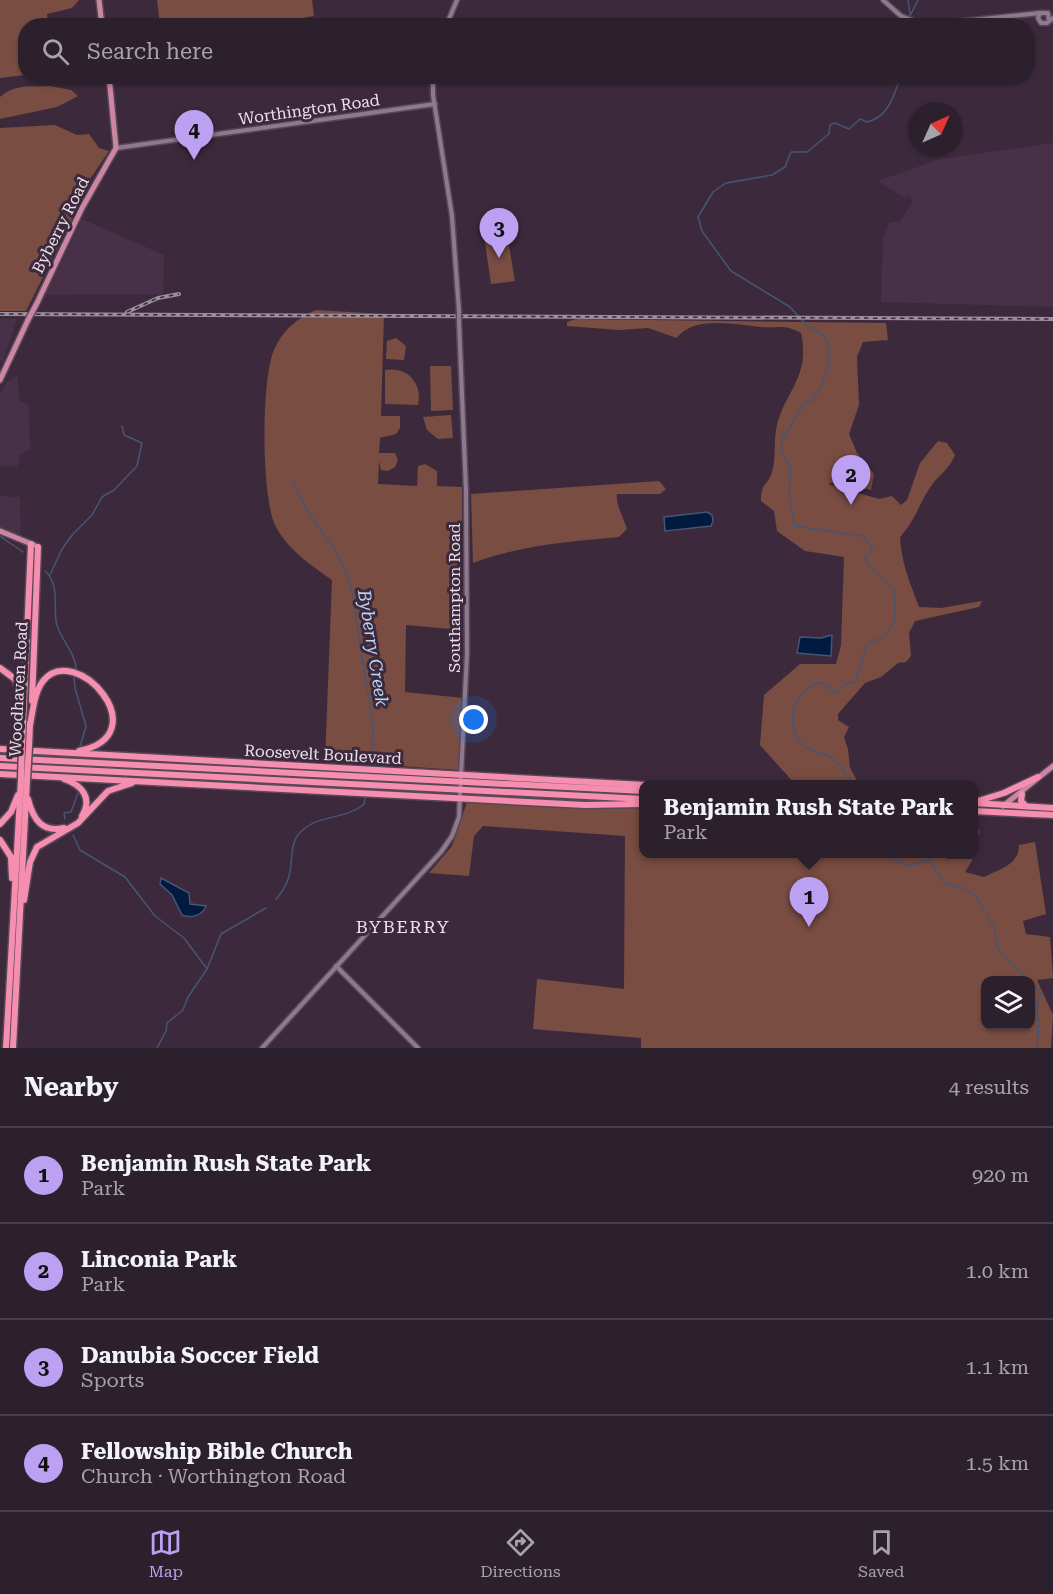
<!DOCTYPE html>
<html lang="en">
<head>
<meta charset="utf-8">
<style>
	:root { --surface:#2d202d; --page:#392d39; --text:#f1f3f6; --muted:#a7a3aa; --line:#483e49; --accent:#bca0f2 }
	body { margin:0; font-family:"Roboto Serif",serif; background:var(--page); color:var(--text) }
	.controls { position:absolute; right:18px; bottom:18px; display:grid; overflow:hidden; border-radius:12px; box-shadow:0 2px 4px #0004 }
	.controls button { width:54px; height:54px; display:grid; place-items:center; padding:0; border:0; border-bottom:2px solid var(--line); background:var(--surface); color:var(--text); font:30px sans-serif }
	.compass { position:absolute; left:909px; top:102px; width:54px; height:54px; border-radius:50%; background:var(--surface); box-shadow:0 2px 4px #0004; rotate:45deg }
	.you { position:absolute; left:474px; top:720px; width:21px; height:21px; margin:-15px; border:4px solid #fff; border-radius:50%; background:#1a73e8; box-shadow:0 0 0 9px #1a73e833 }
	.badge { display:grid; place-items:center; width:39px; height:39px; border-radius:50%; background:var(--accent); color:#111; font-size:20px; font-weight:700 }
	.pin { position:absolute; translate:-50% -50px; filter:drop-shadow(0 2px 3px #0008) }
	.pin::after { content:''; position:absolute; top:32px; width:21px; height:18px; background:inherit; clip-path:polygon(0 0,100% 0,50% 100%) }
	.popup { position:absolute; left:639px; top:780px; width:339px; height:78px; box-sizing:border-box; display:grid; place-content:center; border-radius:12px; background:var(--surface); filter:drop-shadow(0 2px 4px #0005); font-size:20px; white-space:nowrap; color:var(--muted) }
	.popup b { font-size:22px; color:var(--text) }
	.popup::after { content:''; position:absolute; left:50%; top:100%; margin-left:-12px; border:12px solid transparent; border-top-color:var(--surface) }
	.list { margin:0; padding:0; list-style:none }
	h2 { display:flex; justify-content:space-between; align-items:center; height:78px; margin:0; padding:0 24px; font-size:26px }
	h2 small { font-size:20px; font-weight:400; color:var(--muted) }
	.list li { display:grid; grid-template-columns:39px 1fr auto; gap:18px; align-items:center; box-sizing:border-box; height:96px; padding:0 24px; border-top:2px solid var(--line) }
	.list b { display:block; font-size:22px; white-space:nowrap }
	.list p { margin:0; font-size:20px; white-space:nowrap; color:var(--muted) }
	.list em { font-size:20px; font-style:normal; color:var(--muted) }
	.icon { flex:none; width:33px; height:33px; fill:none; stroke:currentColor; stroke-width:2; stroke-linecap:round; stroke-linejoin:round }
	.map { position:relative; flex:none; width:1053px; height:1048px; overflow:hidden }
	.search { position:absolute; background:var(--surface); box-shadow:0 2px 4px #0004; left:18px; right:18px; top:18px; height:66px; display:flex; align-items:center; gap:15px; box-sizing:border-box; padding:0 21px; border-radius:24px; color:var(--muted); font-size:22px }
	.sheet { height:462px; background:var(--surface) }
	nav { display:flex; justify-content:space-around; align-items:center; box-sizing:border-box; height:84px; border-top:2px solid var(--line); background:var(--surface); font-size:16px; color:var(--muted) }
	nav a { display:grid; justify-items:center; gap:3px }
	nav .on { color:var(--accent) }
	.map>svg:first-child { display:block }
	.built { fill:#473048 }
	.green { fill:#794d42; fill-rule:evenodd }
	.water { fill:#001a40; stroke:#475574; stroke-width:1.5 }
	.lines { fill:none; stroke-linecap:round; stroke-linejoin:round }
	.stream { stroke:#475574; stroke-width:1.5 }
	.minor-casing { stroke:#574857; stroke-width:7 }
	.major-casing { stroke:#574857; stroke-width:8 }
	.highway-casing { stroke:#574857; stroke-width:9 }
	.minor { stroke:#8e798e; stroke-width:4 }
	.major { stroke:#cc86a2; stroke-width:5 }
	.highway { stroke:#f68eaf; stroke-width:6 }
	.rail-casing { stroke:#9d8e9d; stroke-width:4 }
	.rail { stroke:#3c2a3c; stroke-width:1.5; stroke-dasharray:4.5; stroke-linecap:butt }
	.minor-bridge-casing { stroke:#574857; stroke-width:7; stroke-linecap:butt }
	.major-bridge-casing { stroke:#574857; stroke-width:8; stroke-linecap:butt }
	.highway-bridge-casing { stroke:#574857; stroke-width:9; stroke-linecap:butt }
	.minor-bridge { stroke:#8e798e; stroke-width:4 }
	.major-bridge { stroke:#cc86a2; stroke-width:5 }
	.highway-bridge { stroke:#f68eaf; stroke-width:6 }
	.labels { text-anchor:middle; stroke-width:6; stroke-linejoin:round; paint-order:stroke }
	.street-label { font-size:16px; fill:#ece0ec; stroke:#3c2a3c }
	.water-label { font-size:18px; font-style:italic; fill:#bdd5f6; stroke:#3c2a3c }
	.neighbourhood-label { font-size:18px; letter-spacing:1.5px; fill:#ece0ec; stroke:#3c2a3c }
</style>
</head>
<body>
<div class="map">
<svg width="1053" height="1048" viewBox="0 0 1053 1048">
	<rect width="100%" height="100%" fill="#3c2a3c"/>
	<path class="built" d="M1053 143V307L881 302 883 239 890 222H899L913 203 909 195 905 198 878 181 940 159Z
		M82 219 164 255 163 294 45 295Z
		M0 319H17L3 361H0Z
		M17 375 20 401 29 405 30 449 20 455 17 467 0 466V393L6 383Z
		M0 496 20 497 21 539 0 528Z"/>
	<path class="green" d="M0 0H79L72 8 47 14 48 25 26 26 25 75 0 78Z
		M157 0H312L314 16 257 26 160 25Z
		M50 86 71 90 78 96 57 107 0 119V97C15 83 32 87 50 86Z
		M55 125 77 135 89 134 99 148 109 151 84 188 69 225 26 311H0V128Z
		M507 234 515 281 491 284 484 236Z
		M316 310 384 314 381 416H400V428L396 434 380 438 379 453H395L398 460 395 467 388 471 381 470 379 461 378 484 417 486 418 466 425 464 437 471V486L462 487V630L406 625 405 692 463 698 459 770 325 761 332 580C311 565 289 551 276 527 261 500 261 379 274 350 282 331 297 318 316 310Z
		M576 319 886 323 888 340 863 342 857 357 859 405 849 434 857 453 874 474 871 490 837 481 828 484 879 499 892 496 901 505 907 500 920 463 938 441 947 443 955 455C950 467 944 471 935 481 921 497 917 519 900 537 902 566 910 582 919 607L941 608 982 601 979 607 915 621 909 633 911 656 906 662 898 663 881 677 865 683 838 714V720L849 727 844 737 848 749 850 768 859 784H795L760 745 764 695 800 664H836L841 645 844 557 805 551 777 531 774 511 761 501C761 481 768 486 772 472 776 459 774 443 776 430 783 392 811 379 801 333 783 323 778 329 761 327 736 325 694 315 677 338L648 328 619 330 567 326V322Z
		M396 338 406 346 404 360 386 359 387 341Z
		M430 366H451L453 410 431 411Z
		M385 370C407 366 423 383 418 405L385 404Z
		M451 415 453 438 438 439 427 430 423 417Z
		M659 481 666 489 660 494H617C615 504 624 518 627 529L619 537C573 541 516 546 473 563L471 494Z
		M467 802 644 805V854H933L948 859H973L965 872 984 877C1000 869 1019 865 1019 845L1035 842 1046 914 1023 921 1026 934 1050 937 1053 978 1037 980 1053 1015 1051 1048H641V1038L533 1029 537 979 624 989 625 836 483 826 474 836 469 876 429 873 452 846ZM986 981H1030V1026H986Z"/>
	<path class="water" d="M707 512 712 515 713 521 711 526 665 531 664 517Z
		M832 635 831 656 797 653 800 637 821 638Z
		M161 878 189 893 190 904 206 906C203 915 191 919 182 915L172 895 160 884Z"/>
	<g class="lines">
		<path class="stream" d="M908 0 910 14
			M910 16 918 0
			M905 26 906 23
			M292 481 306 509 338 554 351 586 373 727 371 764
			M0 536 23 552
			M45 571C59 583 54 604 56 621 59 639 74 649 76 668
			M50 575 62 549 73 534 92 515 102 497 114 490 137 466 142 443 124 435 122 426
			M74 677 75 688 86 726 80 747
			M851 784C846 772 838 759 824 754 818 752 808 750 803 745 783 725 793 690 820 682L837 693 845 684 855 682 867 644C897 633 898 619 893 590L871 568 865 558 867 553 872 552V547L863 536 795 526 789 494 791 469 781 449 782 440 803 405 812 400 821 387 828 368 829 347 824 335 808 327 790 307 731 271 702 231 698 217 713 192 726 183 772 175 785 167 791 152H807L829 134 830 125 835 123 849 129 860 119 867 122C890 116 893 96 901 76
			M65 819 64 813 71 812 78 793
			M73 835 80 850 125 877 155 916 184 938 207 969
			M882 854 908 866 929 860 945 884 964 888 977 897 995 930 997 948 1030 981
			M276 899C299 875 286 850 298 835 315 813 345 821 364 804L365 798
			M1030 981 1041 994 1036 1008 1039 1023 1037 1048
			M157 1048 166 1031 167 1023 183 1010 188 997 207 969 221 934 266 908"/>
		<g class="minor-casing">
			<path id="minor" d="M883 0 901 16 925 25 1040 13
				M1049 21 1048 13H1040L1038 18 1041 23H1047L1053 18
				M446 26 457 0
				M433 76V95L452 216 459 311
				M116 148 435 104
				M336 966 418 1048
				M262 1048 441 852 452 836 459 817 467 653 466 491 459 322"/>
		</g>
		<g class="major-casing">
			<path id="major" d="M99 0 102 26
				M37 303 82 208 116 148 109 76
				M0 380 28 320
				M0 531 34 545
				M1003 806 1053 766"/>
		</g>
		<g class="highway-casing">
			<path id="highway" d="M0 668 15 679 21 701
				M32 701 38 547
				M30 725C33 711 34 693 43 681 76 640 159 735 79 751
				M22 746 31 544
				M29 747 30 723
				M0 749 644 785
				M0 758 644 791
				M0 766 644 799
				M0 774 585 805 644 804
				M64 779C82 785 93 798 82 816
				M1022 794 1021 801 1026 806
				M28 799C33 819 42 833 64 828
				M978 801 1004 793 1038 777
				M974 803 1053 808
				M974 811 1053 815
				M0 824 11 812 18 795
				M974 831 975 832
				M0 840 11 857 12 878
				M24 900 30 862 37 847 78 823 108 791 132 783
				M6 1048 21 779
				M13 1048 27 780"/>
		</g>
		<use href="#minor" class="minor"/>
		<use href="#major" class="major"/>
		<use href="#highway" class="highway"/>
		<g class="rail-casing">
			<path id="rail" d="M127 312 158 298 179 294
				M0 314 1053 319"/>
		</g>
		<use href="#rail" class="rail"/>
		<g class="minor-bridge-casing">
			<path id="minor-bridge" d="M459 311V322"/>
		</g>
		<g class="major-bridge-casing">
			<path id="major-bridge" d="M28 320 37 303"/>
		</g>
		<g class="highway-bridge-casing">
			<path id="highway-bridge" d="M21 779 22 746
				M27 780 29 747"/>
		</g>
		<use href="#minor-bridge" class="minor-bridge"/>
		<use href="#major-bridge" class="major-bridge"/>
		<use href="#highway-bridge" class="highway-bridge"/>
	</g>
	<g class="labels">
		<g class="street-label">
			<text transform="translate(309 109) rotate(-8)" y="6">Worthington Road</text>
			<text transform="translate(60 225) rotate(-63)" y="6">Byberry Road</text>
			<text transform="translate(454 598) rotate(-90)" y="6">Southampton Road</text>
			<text transform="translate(18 689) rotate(-87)" y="6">Woodhaven Road</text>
			<text transform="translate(323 754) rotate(3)" y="6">Roosevelt Boulevard</text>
		</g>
		<g class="water-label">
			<text transform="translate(373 648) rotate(81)" y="6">Byberry Creek</text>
		</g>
		<g class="neighbourhood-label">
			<text x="403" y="933">BYBERRY</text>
		</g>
	</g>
</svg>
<div class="controls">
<button><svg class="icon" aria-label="layers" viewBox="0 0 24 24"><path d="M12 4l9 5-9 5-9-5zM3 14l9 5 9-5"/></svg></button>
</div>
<svg class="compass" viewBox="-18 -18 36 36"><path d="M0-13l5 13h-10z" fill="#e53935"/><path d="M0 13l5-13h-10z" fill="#a7a3aa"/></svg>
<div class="you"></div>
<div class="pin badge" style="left:809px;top:927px">1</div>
<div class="popup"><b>Benjamin Rush State Park</b>Park</div>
<div class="pin badge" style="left:851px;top:505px">2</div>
<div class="pin badge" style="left:499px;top:258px">3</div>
<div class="pin badge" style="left:194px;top:160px">4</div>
<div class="search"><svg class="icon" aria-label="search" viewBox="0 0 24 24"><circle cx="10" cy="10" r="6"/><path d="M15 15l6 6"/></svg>Search here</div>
</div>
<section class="sheet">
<h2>Nearby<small>4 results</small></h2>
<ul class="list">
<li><span class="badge">1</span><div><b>Benjamin Rush State Park</b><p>Park</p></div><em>920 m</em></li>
<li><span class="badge">2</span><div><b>Linconia Park</b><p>Park</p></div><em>1.0 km</em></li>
<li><span class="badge">3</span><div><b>Danubia Soccer Field</b><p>Sports</p></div><em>1.1 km</em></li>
<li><span class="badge">4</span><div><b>Fellowship Bible Church</b><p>Church · Worthington Road</p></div><em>1.5 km</em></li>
</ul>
</section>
<nav>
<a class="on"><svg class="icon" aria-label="map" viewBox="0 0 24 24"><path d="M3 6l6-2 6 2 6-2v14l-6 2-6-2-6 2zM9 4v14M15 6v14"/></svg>Map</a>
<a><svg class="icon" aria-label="directions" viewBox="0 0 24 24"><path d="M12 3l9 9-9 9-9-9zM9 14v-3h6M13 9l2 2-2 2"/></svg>Directions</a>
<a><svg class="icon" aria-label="saved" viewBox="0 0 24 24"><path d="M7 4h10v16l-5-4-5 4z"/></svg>Saved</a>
</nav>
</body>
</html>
